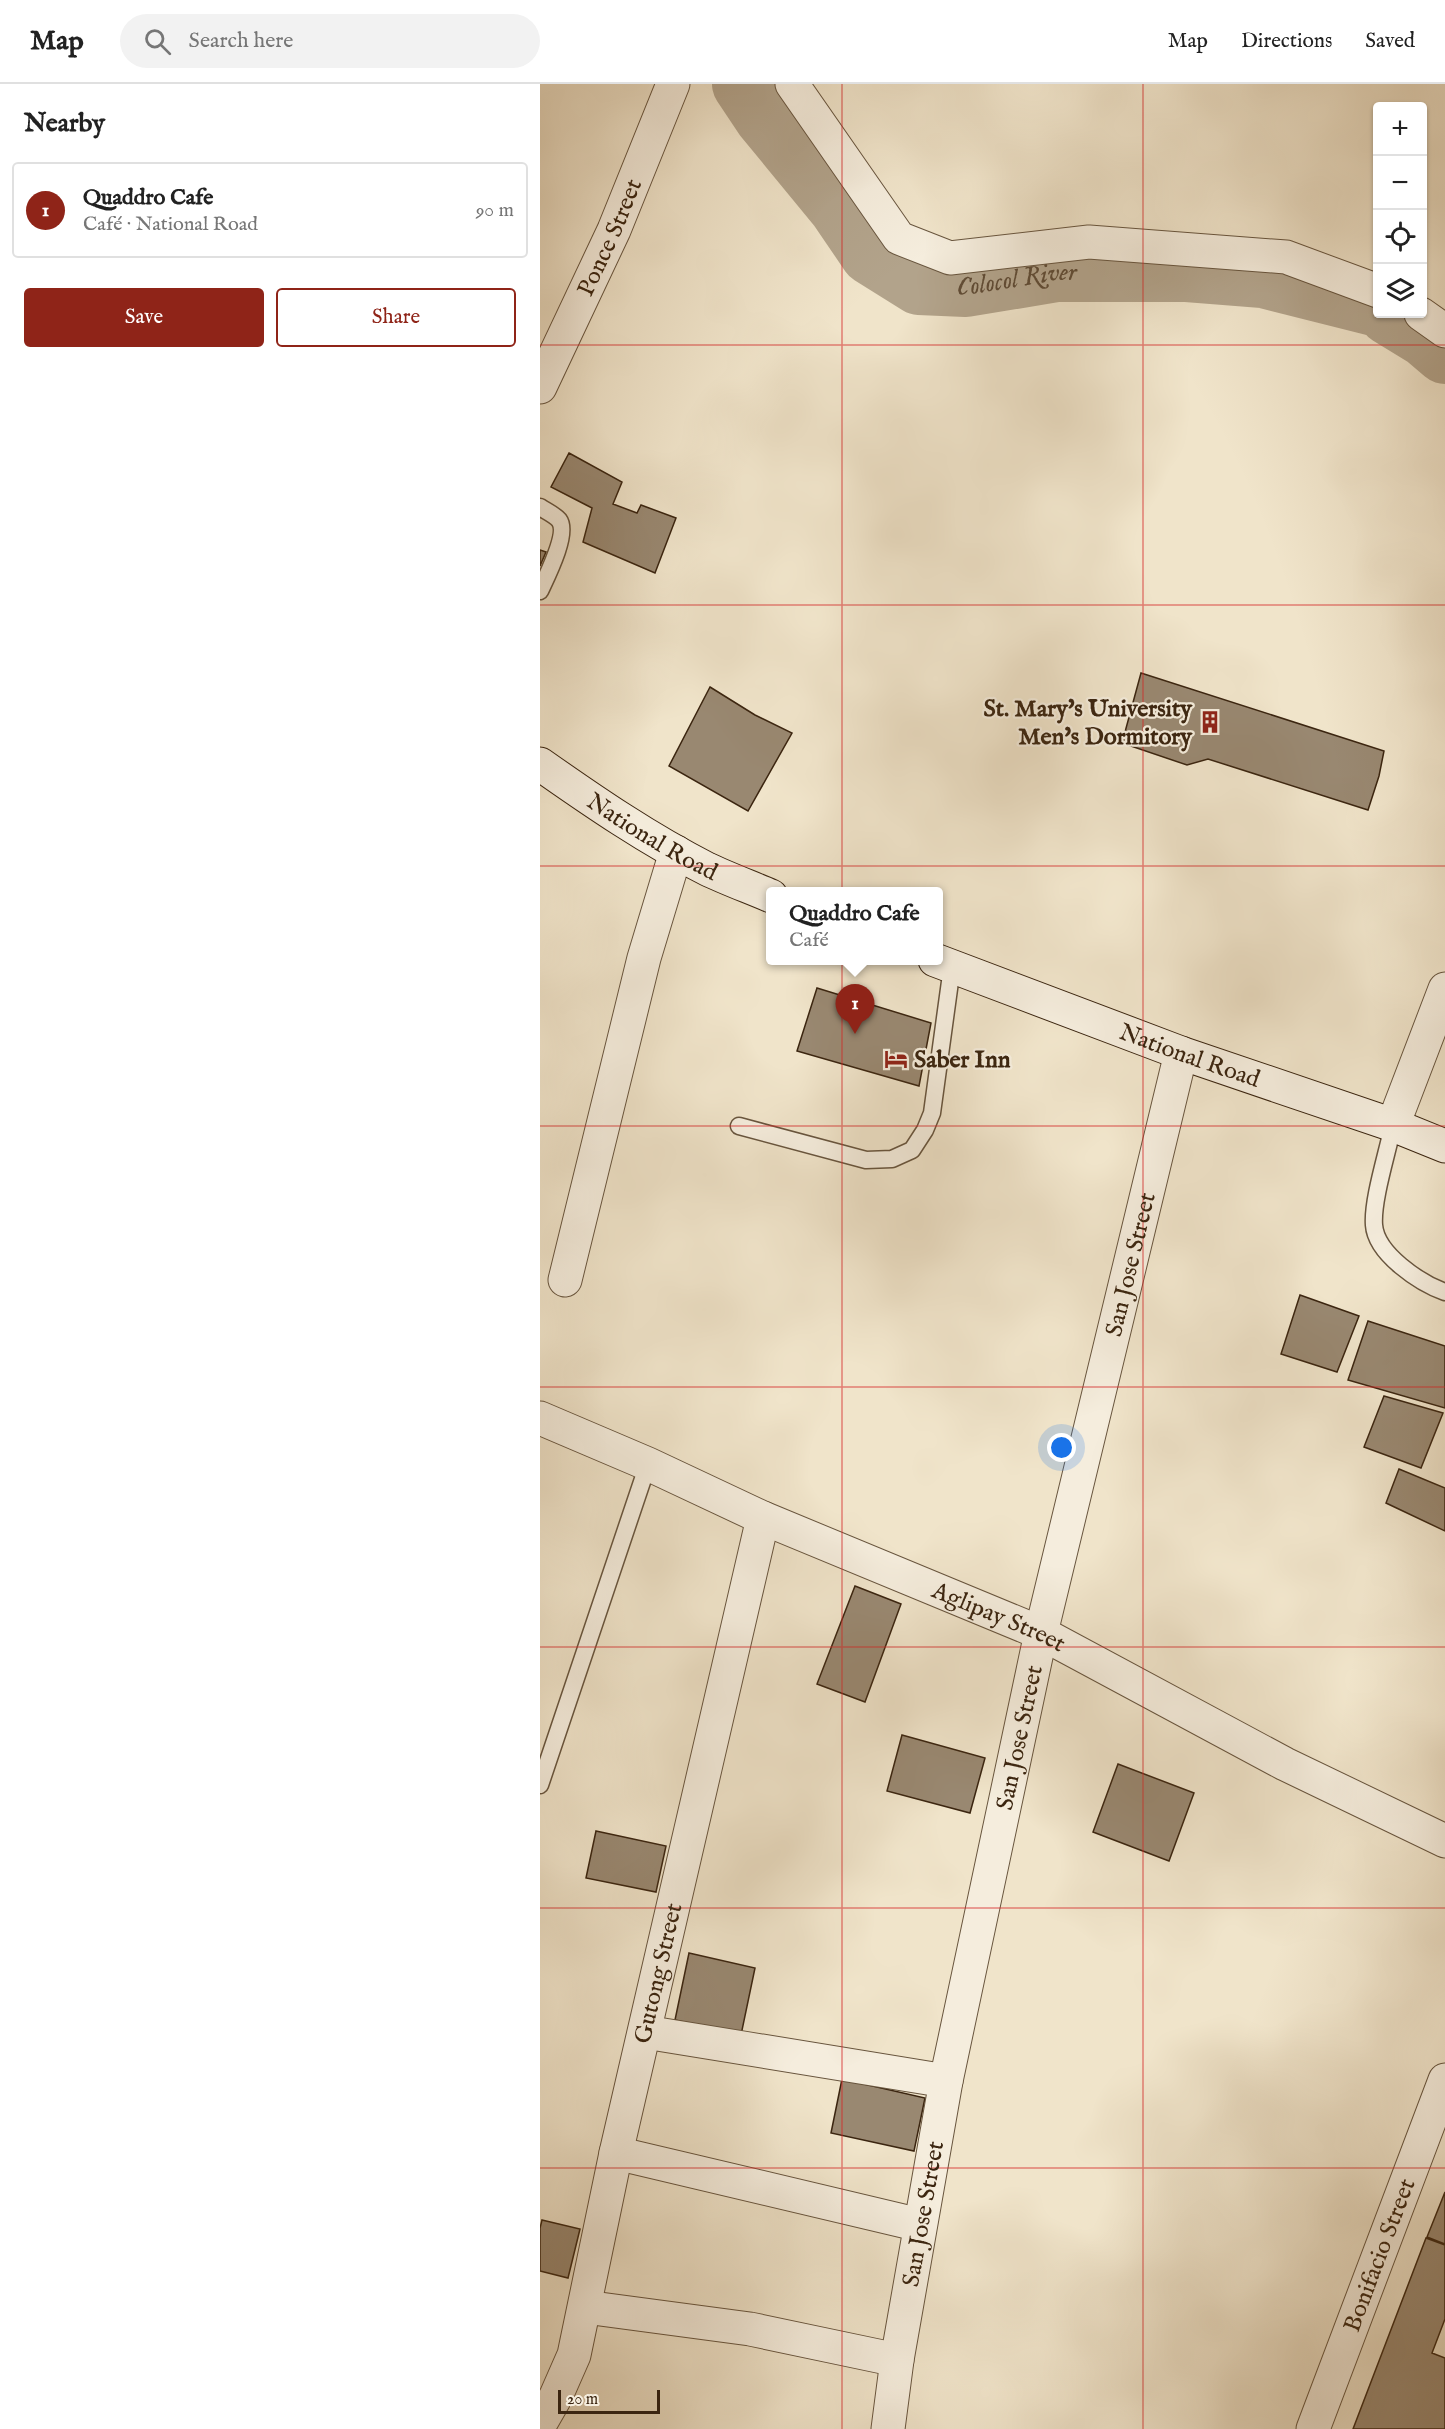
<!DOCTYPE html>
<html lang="en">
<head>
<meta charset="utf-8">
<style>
	:root { --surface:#fff; --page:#f2f2f2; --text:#222; --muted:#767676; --line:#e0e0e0; --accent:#8f2418 }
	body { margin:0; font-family:"IM FELL English",serif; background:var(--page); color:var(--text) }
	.controls { position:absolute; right:18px; top:18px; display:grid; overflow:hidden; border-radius:6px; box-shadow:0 2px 4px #0004 }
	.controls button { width:54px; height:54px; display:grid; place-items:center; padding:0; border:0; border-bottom:2px solid var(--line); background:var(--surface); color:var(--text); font:30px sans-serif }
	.scale { position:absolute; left:18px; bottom:15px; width:102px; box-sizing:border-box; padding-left:6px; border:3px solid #3b2510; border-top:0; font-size:16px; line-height:21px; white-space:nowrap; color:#3b2510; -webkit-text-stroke:4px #f5eddd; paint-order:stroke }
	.you { position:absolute; left:522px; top:1364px; width:21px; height:21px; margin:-15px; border:4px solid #fff; border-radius:50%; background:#1a73e8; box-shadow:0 0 0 9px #1a73e833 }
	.badge { display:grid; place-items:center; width:39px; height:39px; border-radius:50%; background:var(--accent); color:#fff; font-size:20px; font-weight:700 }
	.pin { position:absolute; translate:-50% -50px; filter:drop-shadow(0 2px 3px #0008) }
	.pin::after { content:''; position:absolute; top:32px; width:21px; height:18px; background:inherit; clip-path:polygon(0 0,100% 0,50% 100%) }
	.popup { position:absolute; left:226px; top:803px; width:177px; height:78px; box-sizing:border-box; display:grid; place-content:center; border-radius:6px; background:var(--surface); filter:drop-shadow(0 2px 4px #0005); font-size:20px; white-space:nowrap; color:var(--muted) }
	.popup b { font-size:22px; color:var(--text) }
	.popup::after { content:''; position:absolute; left:50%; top:100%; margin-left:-12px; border:12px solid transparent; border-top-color:var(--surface) }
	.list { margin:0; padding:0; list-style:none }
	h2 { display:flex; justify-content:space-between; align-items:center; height:78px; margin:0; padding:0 24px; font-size:26px }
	h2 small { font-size:20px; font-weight:400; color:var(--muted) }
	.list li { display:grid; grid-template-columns:39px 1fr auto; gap:18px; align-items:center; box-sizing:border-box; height:96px; margin:0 12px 12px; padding:0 12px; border:2px solid var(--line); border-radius:6px }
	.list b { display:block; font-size:22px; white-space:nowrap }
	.list p { margin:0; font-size:20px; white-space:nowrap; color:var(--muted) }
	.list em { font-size:20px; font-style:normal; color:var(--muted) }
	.actions { display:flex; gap:12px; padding:18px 24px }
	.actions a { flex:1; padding:14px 0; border:2px solid var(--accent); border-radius:6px; text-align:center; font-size:21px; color:var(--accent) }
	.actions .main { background:var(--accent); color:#fff }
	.icon { flex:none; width:33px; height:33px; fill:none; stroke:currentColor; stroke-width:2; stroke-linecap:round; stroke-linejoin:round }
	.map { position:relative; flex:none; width:905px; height:2345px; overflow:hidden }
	header { display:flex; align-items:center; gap:36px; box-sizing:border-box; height:84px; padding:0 30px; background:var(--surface); border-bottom:2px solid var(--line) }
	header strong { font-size:28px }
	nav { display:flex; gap:33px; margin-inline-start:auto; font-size:21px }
	.search { width:420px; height:54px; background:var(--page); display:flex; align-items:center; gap:15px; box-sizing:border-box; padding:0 21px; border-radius:33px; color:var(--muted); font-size:22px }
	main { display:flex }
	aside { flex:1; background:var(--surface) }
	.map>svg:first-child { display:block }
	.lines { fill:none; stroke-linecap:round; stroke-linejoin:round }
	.river { stroke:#b2a38b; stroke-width:62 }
	.building { fill:#998871; stroke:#3b2510; stroke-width:1.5 }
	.service-casing { stroke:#68553e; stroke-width:19 }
	.minor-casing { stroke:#68553e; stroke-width:35 }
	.tertiary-casing { stroke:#68553e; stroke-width:35 }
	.secondary-casing { stroke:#3b2510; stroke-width:35 }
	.service { stroke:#f5eddd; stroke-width:16 }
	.minor { stroke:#f5eddd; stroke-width:33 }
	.tertiary { stroke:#f5eddd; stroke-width:33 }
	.secondary { stroke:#f5eddd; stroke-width:33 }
	.grid { fill:none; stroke:#d62828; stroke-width:1.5; stroke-opacity:0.55 }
	.labels { text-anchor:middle; stroke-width:4.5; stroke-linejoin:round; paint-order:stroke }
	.street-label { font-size:24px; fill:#3b2510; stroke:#f5eddd }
	.poi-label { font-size:24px; font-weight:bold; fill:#3b2510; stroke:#f5eddd; text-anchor:end }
	.water-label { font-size:26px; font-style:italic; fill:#5f4b35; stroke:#f5eddd }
</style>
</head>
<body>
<header>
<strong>Map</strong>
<div class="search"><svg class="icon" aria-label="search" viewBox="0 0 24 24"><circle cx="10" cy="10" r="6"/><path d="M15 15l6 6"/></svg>Search here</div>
<nav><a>Map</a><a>Directions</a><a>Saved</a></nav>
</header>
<main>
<aside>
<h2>Nearby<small></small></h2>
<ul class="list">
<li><span class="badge">1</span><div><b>Quaddro Cafe</b><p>Café · National Road</p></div><em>90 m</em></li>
</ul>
<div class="actions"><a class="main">Save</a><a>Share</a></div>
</aside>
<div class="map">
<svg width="905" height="2345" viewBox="0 0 905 2345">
	<rect width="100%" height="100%" fill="#f0e4ca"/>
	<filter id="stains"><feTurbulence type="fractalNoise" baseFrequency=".00333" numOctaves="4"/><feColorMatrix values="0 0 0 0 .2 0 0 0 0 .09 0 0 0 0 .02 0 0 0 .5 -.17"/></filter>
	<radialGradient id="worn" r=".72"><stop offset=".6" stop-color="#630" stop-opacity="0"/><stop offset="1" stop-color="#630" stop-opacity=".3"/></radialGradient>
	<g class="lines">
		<g class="river">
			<path id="s1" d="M203 0 225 33 299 123 331 170 379 200 426 202 517 187H647L723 193 838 222"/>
			<path d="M849 230 885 252 905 269"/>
		</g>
	</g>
	<path class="building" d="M29 369 82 398 73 420 97 429 101 421 136 434 115 489 43 458 52 424 11 403Z
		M0 466 6 468 0 482Z
		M601 589 844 667 839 692 828 726 668 675 647 681 582 659Z
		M170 603 215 631 252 649 208 727 129 682Z
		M277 904 391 939 379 1002 257 967Z
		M760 1211 819 1232 797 1288 741 1270Z
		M828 1237 905 1262V1324L808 1296Z
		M844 1312 903 1329 881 1384 824 1363Z
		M859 1385 905 1404V1447L846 1419Z
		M315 1502 361 1520 325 1618 277 1600Z
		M362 1651 445 1674 430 1729 347 1707Z
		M578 1680 654 1709 629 1777 553 1748Z
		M56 1747 126 1762 116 1808 46 1794Z
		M149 1869 215 1884 201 1951 135 1936Z
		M302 1995 385 2014 374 2067 291 2049Z
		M905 2108V2160L887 2153Z
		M2 2136 40 2145 28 2194 0 2187V2144Z
		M886 2154 905 2161V2235L892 2269 905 2274V2345H813Z"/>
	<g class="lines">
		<g class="service-casing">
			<path id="service" d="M0 423C6 427 15 431 19 436 29 449 6 494 0 507
				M853 1041C848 1067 832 1116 834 1141 836 1170 880 1199 905 1208
				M199 1042 326 1076 352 1075 372 1066 385 1046 392 1029 412 883
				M0 1701 108 1380"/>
		</g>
		<g class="minor-casing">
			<g id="minor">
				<path d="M252 0 359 154 410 174 549 158 746 173 838 207"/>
				<path d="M881 230 905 247"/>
				<path d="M853 1041 905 905"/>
				<path d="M25 1196 104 874 136 768"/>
				<path d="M105 1948 406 1997"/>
				<path d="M76 2069 380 2141"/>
				<path d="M45 2223 210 2245 357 2276"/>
				<path id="s2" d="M0 2340 16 2312 34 2271 76 2069 223 1434"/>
			</g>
		</g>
		<g class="tertiary-casing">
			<g id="tertiary">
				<path id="s3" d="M0 303 74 146 133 0"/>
				<path id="s4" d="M0 1334 108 1380 223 1434 501 1549 745 1680 905 1757"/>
				<path id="s5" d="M348 2345 357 2276 406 1997 501 1549 641 969"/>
				<path id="s6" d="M773 2345 905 1996"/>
			</g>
		</g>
		<g class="secondary-casing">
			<g id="secondary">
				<path id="s7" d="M0 680C54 718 108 755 167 785 188 795 210 803 231 812"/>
				<path id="s8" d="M395 876 641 969 853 1041 905 1062"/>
			</g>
		</g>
		<use href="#service" class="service"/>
		<use href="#minor" class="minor"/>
		<use href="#tertiary" class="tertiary"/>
		<use href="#secondary" class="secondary"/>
	</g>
	<path class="grid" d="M302 0V2345M603 0V2345M0 261H905M0 521H905M0 782H905M0 1042H905M0 1303H905M0 1563H905M0 1824H905M0 2084H905"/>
	<defs>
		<g id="building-bare" transform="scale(1.8)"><path d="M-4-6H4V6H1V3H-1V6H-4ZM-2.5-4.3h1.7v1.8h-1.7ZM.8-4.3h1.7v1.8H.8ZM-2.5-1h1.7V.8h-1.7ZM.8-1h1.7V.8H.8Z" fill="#8f2418" stroke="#f5eddd" stroke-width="2.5" paint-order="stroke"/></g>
		<g id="hotel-bare" transform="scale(1.8)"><path d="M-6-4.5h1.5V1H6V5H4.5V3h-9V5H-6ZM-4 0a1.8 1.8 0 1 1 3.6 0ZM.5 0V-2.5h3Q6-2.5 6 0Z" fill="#8f2418" stroke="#f5eddd" stroke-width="2.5" paint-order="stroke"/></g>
	</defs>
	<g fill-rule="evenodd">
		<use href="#building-bare" x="670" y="638"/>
		<use href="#hotel-bare" x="356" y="975"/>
	</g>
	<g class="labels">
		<g class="street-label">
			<text dy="8" stroke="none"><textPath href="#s3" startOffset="165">Ponce Street</textPath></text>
			<text dy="8" stroke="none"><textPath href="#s7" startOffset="134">National Road</textPath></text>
			<text dy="8" stroke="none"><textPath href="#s8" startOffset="272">National Road</textPath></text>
			<text dy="8" stroke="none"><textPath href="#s5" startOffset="1190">San Jose Street</textPath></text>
			<text dy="8" stroke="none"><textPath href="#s4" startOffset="500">Aglipay Street</textPath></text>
			<text dy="8" stroke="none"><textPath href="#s5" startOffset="704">San Jose Street</textPath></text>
			<text dy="8" stroke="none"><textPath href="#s2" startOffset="468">Gutong Street</textPath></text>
			<text dy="8" stroke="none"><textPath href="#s5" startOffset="218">San Jose Street</textPath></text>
			<text dy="8" stroke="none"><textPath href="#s6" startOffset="186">Bonifacio Street</textPath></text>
		</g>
		<g class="poi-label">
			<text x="652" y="632">St. Mary's University<tspan x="652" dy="28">Men's Dormitory</tspan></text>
			<text x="374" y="983" text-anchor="start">Saber Inn</text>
		</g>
		<g class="water-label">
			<text dy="9" stroke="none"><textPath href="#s1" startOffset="368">Colocol River</textPath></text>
		</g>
	</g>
	<rect width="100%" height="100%" filter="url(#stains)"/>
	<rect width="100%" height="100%" fill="url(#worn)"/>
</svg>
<div class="controls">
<button>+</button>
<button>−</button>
<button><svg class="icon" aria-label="locate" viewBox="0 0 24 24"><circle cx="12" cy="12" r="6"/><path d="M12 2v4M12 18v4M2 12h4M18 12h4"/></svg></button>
<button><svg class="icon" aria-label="layers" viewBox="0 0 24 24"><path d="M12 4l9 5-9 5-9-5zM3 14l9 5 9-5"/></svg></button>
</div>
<div class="scale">20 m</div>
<div class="you"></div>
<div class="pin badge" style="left:315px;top:950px">1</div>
<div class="popup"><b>Quaddro Cafe</b>Café</div>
</div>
</main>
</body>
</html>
